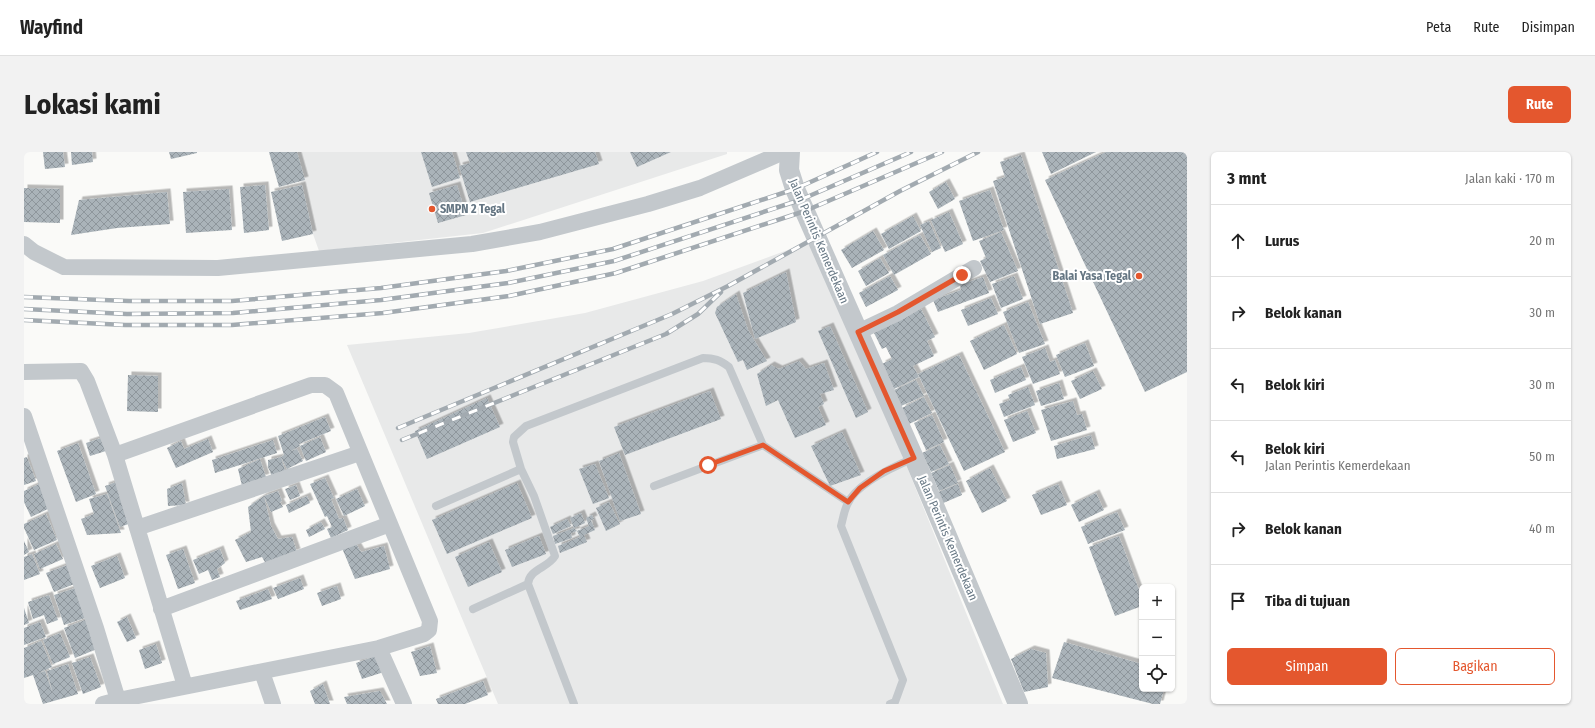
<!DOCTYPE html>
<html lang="id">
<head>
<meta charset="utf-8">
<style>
	:root { --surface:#fff; --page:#f2f2f2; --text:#222; --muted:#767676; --line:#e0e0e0; --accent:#e4572e }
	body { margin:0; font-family:"Fira Sans Condensed",sans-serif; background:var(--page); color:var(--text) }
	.controls { position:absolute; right:12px; bottom:12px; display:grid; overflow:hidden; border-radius:6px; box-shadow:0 1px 3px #0004 }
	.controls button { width:36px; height:36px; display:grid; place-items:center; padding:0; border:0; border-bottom:1px solid var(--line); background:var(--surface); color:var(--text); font:20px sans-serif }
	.stop { position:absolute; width:12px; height:12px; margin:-9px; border:3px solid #e4572e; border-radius:50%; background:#fff }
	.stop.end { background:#e4572e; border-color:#fff; box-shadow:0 1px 4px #0008 }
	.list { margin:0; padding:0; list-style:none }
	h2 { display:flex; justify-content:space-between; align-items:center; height:52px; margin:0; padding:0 16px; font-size:17px }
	h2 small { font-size:13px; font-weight:400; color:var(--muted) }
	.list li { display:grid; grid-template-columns:26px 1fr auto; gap:12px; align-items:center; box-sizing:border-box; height:72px; padding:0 16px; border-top:1px solid var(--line) }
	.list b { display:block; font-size:15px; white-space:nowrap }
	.list p { margin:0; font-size:13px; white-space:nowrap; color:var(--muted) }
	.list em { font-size:13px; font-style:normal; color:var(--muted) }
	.actions { display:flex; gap:8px; padding:12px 16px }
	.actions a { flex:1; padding:9px 0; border:1px solid var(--accent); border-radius:6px; text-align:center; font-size:14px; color:var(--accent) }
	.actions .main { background:var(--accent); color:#fff }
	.icon { flex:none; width:22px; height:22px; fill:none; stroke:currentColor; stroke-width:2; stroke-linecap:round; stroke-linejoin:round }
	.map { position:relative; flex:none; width:1163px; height:552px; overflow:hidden; border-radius:6px }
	header { display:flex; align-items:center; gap:24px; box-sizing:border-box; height:56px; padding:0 20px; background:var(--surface); border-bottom:1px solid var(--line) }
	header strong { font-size:19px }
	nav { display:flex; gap:22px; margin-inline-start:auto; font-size:14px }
	.intro { display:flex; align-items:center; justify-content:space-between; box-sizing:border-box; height:96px; padding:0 24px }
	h1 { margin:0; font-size:28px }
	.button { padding:10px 18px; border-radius:6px; background:var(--accent); color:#fff; font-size:14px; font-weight:700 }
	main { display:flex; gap:24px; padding:0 24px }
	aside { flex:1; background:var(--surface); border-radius:6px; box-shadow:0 1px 3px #0004 }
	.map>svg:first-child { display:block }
	.built { fill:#e8e9e9 }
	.building { fill:url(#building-cross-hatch); filter:url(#shadow) }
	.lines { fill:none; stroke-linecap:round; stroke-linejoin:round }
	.service { stroke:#c3c8cc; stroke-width:8 }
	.minor { stroke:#c3c8cc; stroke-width:16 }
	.tertiary { stroke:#c3c8cc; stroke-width:20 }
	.rail-casing { stroke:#a2aab0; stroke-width:4.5 }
	.rail { stroke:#fff; stroke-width:3; stroke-dasharray:9; stroke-linecap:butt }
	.route { stroke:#e4572e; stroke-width:5 }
	.poi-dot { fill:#e4572e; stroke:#fff; stroke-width:1.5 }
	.labels { text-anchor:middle; stroke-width:4; stroke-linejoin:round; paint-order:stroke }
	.poi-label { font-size:12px; font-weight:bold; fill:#657683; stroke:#fff; text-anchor:start }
	.street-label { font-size:12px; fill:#657683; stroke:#fff }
</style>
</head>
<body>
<header>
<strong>Wayfind</strong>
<nav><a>Peta</a><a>Rute</a><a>Disimpan</a></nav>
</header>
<div class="intro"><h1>Lokasi kami</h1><a class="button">Rute</a></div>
<main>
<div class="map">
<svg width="1163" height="552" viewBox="0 0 1163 552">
	<defs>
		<pattern id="building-cross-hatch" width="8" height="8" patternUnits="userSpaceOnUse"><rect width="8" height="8" fill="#aab3b9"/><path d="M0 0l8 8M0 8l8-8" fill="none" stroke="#8e969c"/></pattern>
		<filter id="shadow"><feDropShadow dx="3.5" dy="-3.5" stdDeviation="0" flood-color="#0004"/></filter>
	</defs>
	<rect width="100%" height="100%" fill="#fafaf8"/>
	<path class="built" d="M266 0H703V2L459 81 295 99 289 82 278 33Z
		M791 88 979 552H474L323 193 445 181 561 161 679 129Z"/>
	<path class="building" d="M19 0H39L41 15 21 17Z
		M47 0H68L69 10 48 13Z
		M145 0H173V1L147 7Z
		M245 0H273L281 28 255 35Z
		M397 0H428L436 26 408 35Z
		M442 0H477L478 1 483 0H571L575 12 446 50 435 14 446 11Z
		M606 0H647L613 15Z
		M1018 0H1072L1027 22Z
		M1082 0H1163V220L1121 240 1021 28Z
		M997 3 1049 161 1016 172 969 29 981 25 976 10Z
		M922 30 931 47 914 57 905 40Z
		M241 33 245 78 220 81 216 35Z
		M278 33 289 82 258 89 247 40Z
		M433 33 442 63 414 71 405 41Z
		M0 36 36 37V71L0 70Z
		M205 37 208 78 162 81 159 40Z
		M966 38 980 78 949 89 935 49Z
		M143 40 146 72 93 76 47 83 55 48Z
		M925 60 939 92 921 100 907 68Z
		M889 64 897 79 865 97 857 82Z
		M905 69 917 96 908 100 896 73Z
		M849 79 860 98 828 116 817 98Z
		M977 80 994 119 966 130 956 109 962 106 955 89Z
		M896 83 907 102 870 123 859 103Z
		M856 106 865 121 842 134 834 119Z
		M762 120 772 170 731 187 719 141Z
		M866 124 874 138 842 155 835 141Z
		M990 124 999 147 977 156 968 132Z
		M959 125 965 141 914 160 909 148 937 138 936 133Z
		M712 142 724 178 743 209 723 218 719 208 714 210 691 161 693 155Z
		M967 146 974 162 944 174 937 158Z
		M1004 150 1021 192 995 201 979 160Z
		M896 155 911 185 903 189 910 204 889 214 895 225 870 237 858 212 868 207 862 195 858 197 849 179Z
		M980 173 993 202 960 218 946 189Z
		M806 174 844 260 832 266 794 179Z
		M1061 191 1070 214 1041 225 1032 203Z
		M1021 196 1026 210 1031 208 1036 222 1009 232 998 205Z
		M935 203 981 300 940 319 894 222Z
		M775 209 782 217 800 211 810 238 796 242 800 252 794 255 802 273 771 286 754 248 742 254 733 222 747 213 755 217Z
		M997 215 1002 228 971 241 966 228Z
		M1069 219 1078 237 1056 247 1047 229Z
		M104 223 134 224V260L103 259Z
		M892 228 900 244 877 254 870 238Z
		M1035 231 1040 247 1017 254 1012 239Z
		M1004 235 1011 253 980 265 975 252 986 248 984 243Z
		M686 239 697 267 601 303 590 275Z
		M900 245 908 261 885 272 878 256Z
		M463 246 476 275 403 307 391 279Z
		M1049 249 1053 263 1058 262 1063 278 1027 289 1017 258Z
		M1003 259 1012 281 989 290 980 268Z
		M908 263 920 290 902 298 890 271Z
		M301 265 307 279 275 292 276 294 267 299 273 297 279 309 263 317 257 305 260 303 254 284Z
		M818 280 837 323 806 334 787 294Z
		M1067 283 1071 297 1033 307 1030 294Z
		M80 285 85 298 66 304 62 291Z
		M296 285 302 300 282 309 276 294Z
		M184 287 189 300 152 316 143 296 157 289 160 297Z
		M249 288 253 301 191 321 188 308Z
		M54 291 72 342 52 350 33 299Z
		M916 293 925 312 907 320 898 301Z
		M595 301 617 362 596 369 575 309Z
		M3 305 12 329 0 333V306Z
		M257 305 262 322 249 327 244 315V308Z
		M236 307 242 325 218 334 214 317Z
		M571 312 585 346 569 352 555 317Z
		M926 313 934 331 915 339 907 321Z
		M966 316 983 349 958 361 942 329Z
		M301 326 310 346 307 347 315 367 319 366 324 378 307 386 303 377 308 375 303 364 301 365 286 332Z
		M95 329 110 370 96 375 81 334Z
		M158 331 162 353 144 354 143 337Z
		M493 331 508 366 423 402 408 368Z
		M15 332 26 356 7 365 0 350V339Z
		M934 332 938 343 917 352 912 341Z
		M1034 332 1043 353 1017 363 1008 343Z
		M272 333 276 344 266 348 261 337Z
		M333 337 341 354 320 364 312 347Z
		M254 339 258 349 256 350 259 355 247 360 240 344 247 374 254 387 268 385 273 400 242 412 238 405 222 410 211 388 227 380 224 355 240 344Z
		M1072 341 1080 358 1055 370 1047 353Z
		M83 342 97 381 63 383 57 367 70 362 65 347Z
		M283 344 286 351 265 361 262 353Z
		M585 350 596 372 582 379 572 356Z
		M1093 360 1101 378 1064 392 1057 375Z
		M557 361 561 371 550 376 553 379 565 374 562 366 568 363 570 367 567 368 571 378 560 383 563 390 536 401 534 394 556 385 553 379 547 381 548 386 531 392 529 384 550 376 546 366Z
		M22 362 33 388 10 398 0 376V372Z
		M543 367 547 374 529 382 526 375Z
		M297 370 301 377 285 385 282 378Z
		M515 384 522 402 488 415 481 398Z
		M1095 384 1118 446V454L1091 464 1065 395Z
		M0 389 5 400 0 403Z
		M331 390 337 400 360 394 366 417 331 427 318 396Z
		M465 390 478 420 444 435 431 405Z
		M32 392 39 407 16 417 10 402Z
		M159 397 171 431 154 437 142 403Z
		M196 397 201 411 193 417 196 425 188 428 184 418 175 422 169 408Z
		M8 402 16 422 0 428V405Z
		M93 404 101 426 76 436 67 414Z
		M46 412 53 431 30 440 22 421Z
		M276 426 280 437 254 447 249 436Z
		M313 434 317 447 298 454 293 441Z
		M54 435 64 465 40 473 30 443Z
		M244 437 248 447 216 458 212 449Z
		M25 443 34 468 23 472 20 463 9 467 4 450Z
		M0 456 5 471 0 473Z
		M103 465 112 486 103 490 93 470Z
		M61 468 73 497 51 506 40 476Z
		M16 470 22 485 0 493V476Z
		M36 481 46 505 29 512 19 488Z
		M17 489 28 515 12 522 21 519 29 542 23 519 44 512 54 542 19 552 9 523 0 526V496Z
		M1040 490 1118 512V537H1140L1136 552H1129L1028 526Z
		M132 492 138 511 121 517 115 498Z
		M406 494 413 521 396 524 387 500Z
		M1007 497 1022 501 1024 535 1000 540 987 507Z
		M354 503 360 520 338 527 332 511Z
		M66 505 77 535 59 542 48 511Z
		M459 529 464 543 441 552H414L412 547Z
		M299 532 306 552H291L286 539Z
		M356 539 363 552H323L320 545Z"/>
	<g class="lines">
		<path class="service" d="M630 334 739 293
			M412 354 497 317
			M449 457 504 432
			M550 552 504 432C505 417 524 416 531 404L510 344 497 317 489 290 490 285 502 274 679 206C690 206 696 208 705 215L739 293 824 350
			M866 552 871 550 879 528 817 374C819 367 820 358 824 351 833 331 871 314 890 306"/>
		<path class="minor" d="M0 92 10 100 40 115 194 116 448 92 516 80 624 52 676 36 760 0
			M834 180 874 161 950 116
			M0 220 57 219 63 229 91 303 161 534
			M0 264 72 476 94 548 79 552
			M91 303 287 233H301L312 241 406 469 405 478 400 482 355 496 94 548
			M113 376 336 301
			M137 457 366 372
			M355 496 380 552
			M238 520 249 552"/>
		<path class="tertiary" d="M766 0 765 18 771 37 890 306 994 552"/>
		<g class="rail-casing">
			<path id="rail" d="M0 145 105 149H208L357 136 482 119 589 97 771 37 853 0
				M0 157 103 162 209 161 357 148 484 131 590 109 776 48 887 0
				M0 168 101 173H208L359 161 485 144 592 121 781 59 918 0
				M374 276 648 162 704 134 876 39 954 0
				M378 288 642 182 674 162 697 140"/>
		</g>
		<use href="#rail" class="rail"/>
	</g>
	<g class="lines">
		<path class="route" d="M684 313 739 293 824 350 836 336 860 319 890 306 834 180 874 160 938 123"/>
	</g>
	<g class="poi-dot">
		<circle cx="408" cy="57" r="4"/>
		<circle cx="1115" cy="124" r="4"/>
	</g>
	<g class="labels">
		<g class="poi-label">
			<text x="416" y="61">SMPN 2 Tegal</text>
			<text x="1107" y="128" text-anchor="end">Balai Yasa Tegal</text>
		</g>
		<g class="street-label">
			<text transform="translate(795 89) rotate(67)" y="4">Jalan Perintis Kemerdekaan</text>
			<text transform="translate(924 386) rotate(67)" y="4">Jalan Perintis Kemerdekaan</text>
		</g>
	</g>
</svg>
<div class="controls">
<button>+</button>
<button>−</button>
<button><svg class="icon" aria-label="locate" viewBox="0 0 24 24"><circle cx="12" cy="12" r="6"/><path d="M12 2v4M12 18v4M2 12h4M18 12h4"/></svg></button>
</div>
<div class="stop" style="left:684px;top:313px"></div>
<div class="stop end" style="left:938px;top:123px"></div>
</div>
<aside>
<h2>3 mnt<small>Jalan kaki · 170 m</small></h2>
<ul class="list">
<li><svg class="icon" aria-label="ahead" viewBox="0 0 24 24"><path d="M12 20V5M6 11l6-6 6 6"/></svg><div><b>Lurus</b></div><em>20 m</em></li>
<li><svg class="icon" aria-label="right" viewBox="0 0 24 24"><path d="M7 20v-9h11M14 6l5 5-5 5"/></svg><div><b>Belok kanan</b></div><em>30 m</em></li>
<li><svg class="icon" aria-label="left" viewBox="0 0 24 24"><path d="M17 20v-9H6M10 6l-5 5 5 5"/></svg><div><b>Belok kiri</b></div><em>30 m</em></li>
<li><svg class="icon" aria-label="left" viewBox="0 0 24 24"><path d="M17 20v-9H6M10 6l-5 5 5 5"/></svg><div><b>Belok kiri</b><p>Jalan Perintis Kemerdekaan</p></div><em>50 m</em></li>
<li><svg class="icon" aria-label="right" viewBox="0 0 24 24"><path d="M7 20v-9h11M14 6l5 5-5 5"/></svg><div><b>Belok kanan</b></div><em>40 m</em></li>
<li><svg class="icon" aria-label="arrive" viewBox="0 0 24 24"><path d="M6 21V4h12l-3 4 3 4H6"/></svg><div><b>Tiba di tujuan</b></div></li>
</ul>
<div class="actions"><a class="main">Simpan</a><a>Bagikan</a></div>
</aside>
</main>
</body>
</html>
